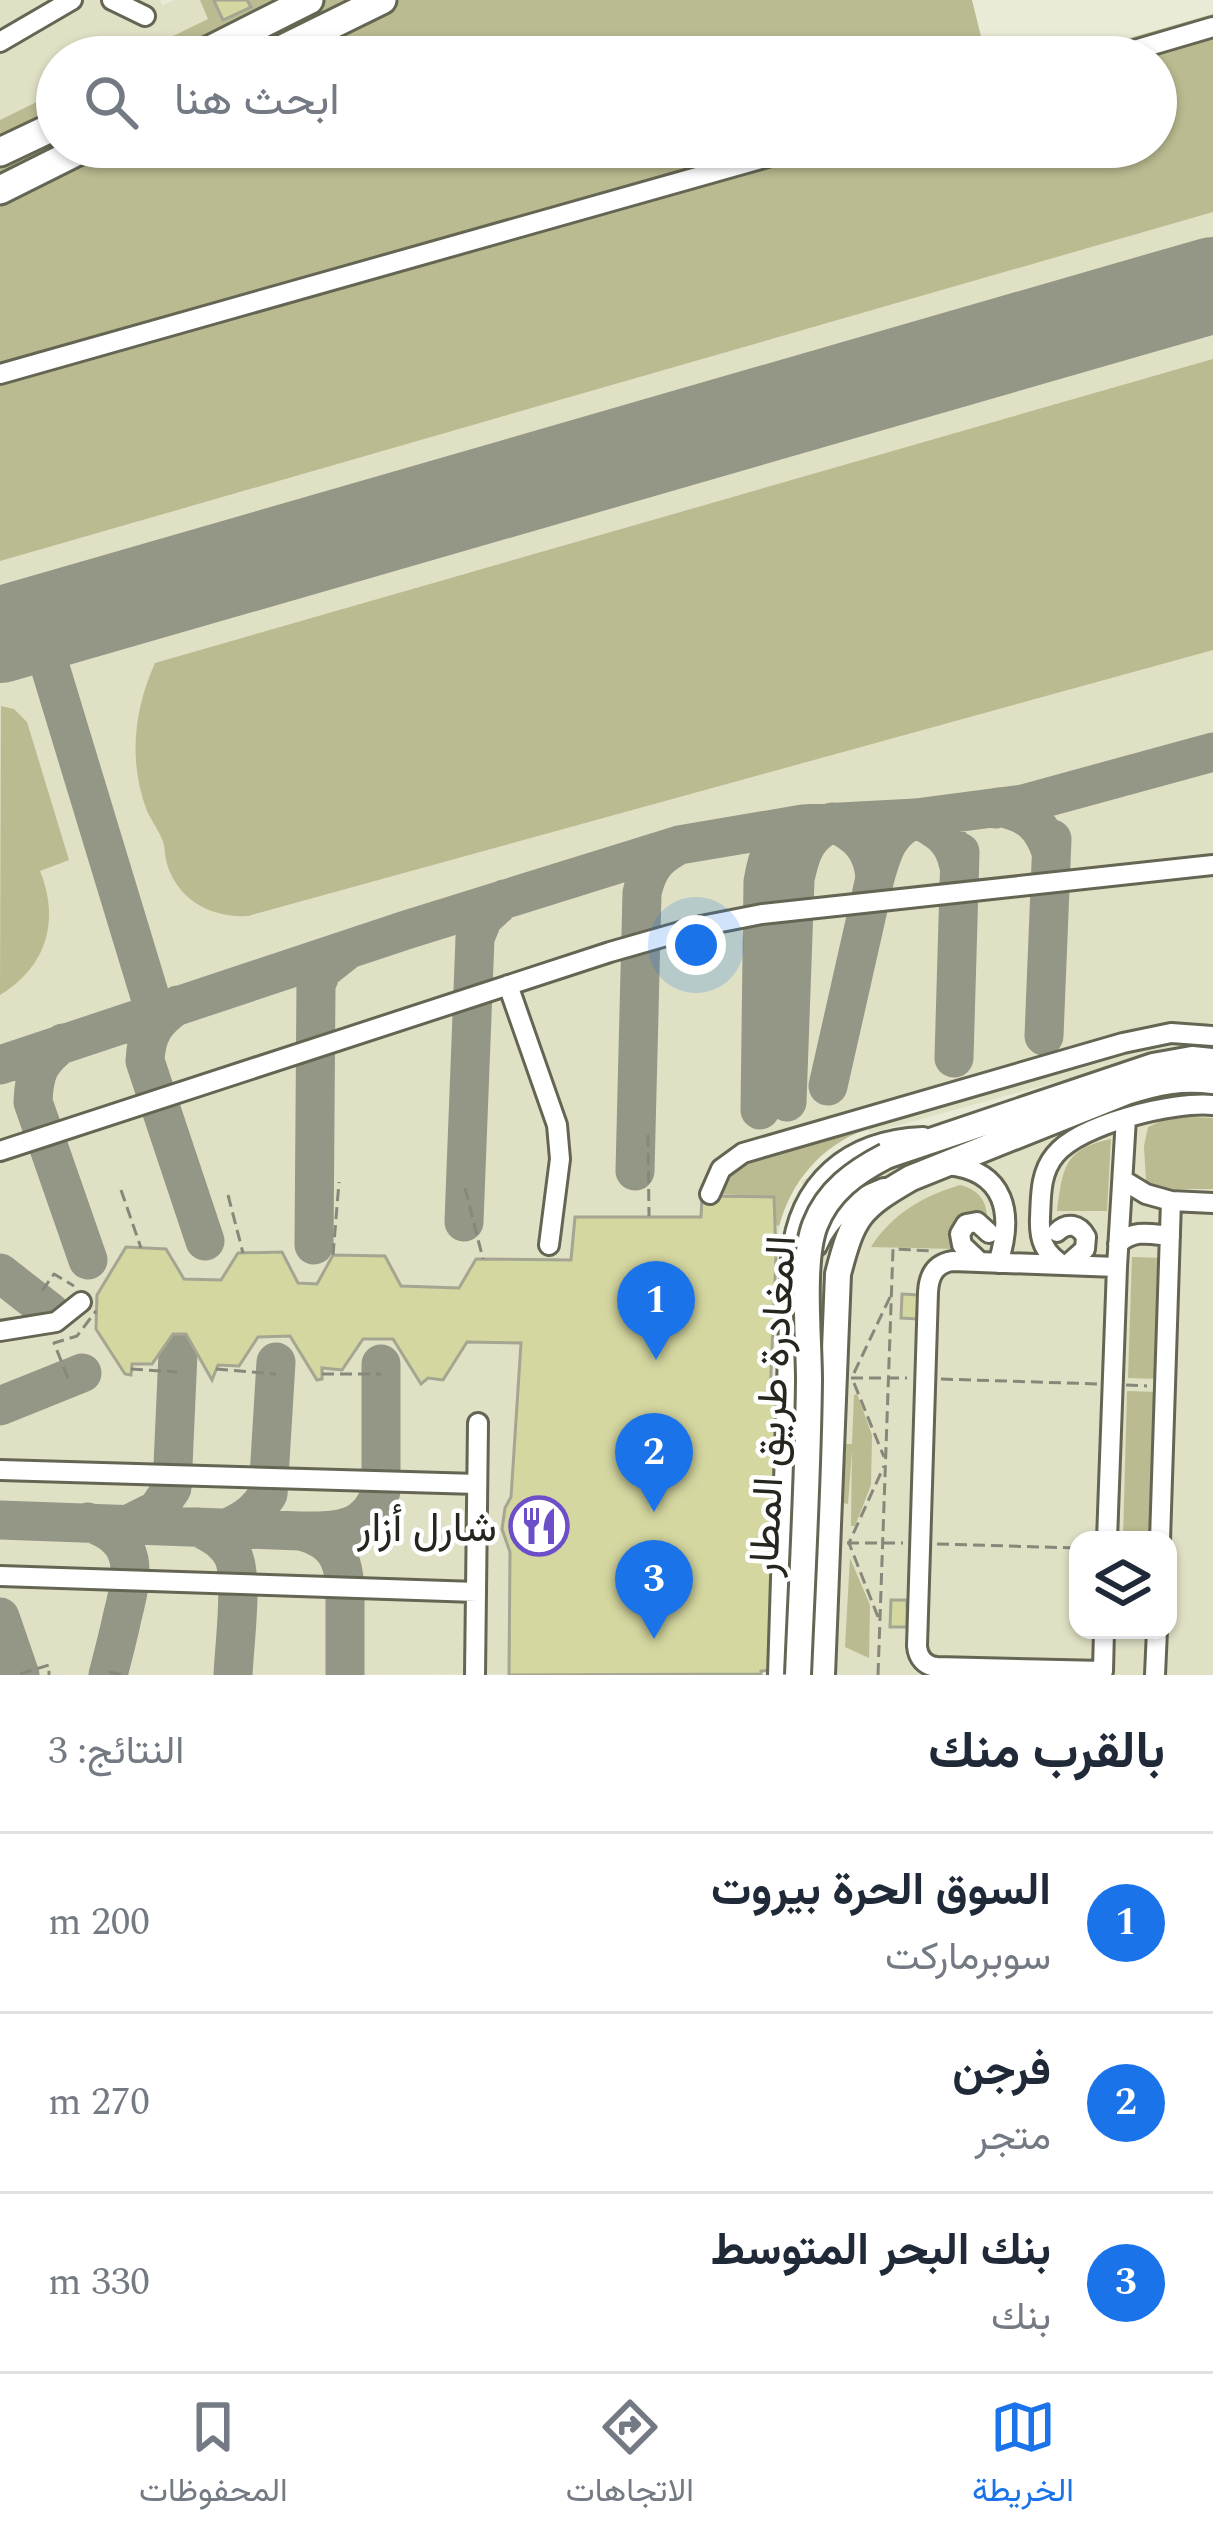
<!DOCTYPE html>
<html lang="ar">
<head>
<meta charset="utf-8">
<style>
	:root { --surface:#fff; --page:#f2f2f3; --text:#1f2937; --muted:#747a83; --line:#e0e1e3; --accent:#1a73e8 }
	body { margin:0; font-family:Spectral,Vazirmatn,serif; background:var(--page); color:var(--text); direction:rtl }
	.controls { position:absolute; right:36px; bottom:36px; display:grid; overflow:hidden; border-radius:24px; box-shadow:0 3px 9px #0004 }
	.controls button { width:108px; height:108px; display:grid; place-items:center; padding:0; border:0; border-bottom:3px solid var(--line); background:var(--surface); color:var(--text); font:60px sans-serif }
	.you { position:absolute; left:696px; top:945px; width:42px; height:42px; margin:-30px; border:9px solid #fff; border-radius:50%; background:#1a73e8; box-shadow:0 0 0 18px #1a73e833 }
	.badge { display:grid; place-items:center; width:78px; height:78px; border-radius:50%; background:var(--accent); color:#fff; font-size:39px; font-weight:700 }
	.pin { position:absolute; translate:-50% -99px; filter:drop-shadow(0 3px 6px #0008) }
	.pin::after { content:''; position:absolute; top:63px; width:42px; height:36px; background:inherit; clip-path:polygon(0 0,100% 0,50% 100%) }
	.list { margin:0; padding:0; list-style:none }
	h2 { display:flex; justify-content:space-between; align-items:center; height:156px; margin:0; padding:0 48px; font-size:51px }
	h2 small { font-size:39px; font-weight:400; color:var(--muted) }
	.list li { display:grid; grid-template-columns:78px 1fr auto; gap:36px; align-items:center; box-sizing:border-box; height:180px; padding:0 48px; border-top:3px solid var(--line) }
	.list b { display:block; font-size:45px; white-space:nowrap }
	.list p { margin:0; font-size:39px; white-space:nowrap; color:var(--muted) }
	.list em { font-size:39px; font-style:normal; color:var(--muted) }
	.icon { flex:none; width:66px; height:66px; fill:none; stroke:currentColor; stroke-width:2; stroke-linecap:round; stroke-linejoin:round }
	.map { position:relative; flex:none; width:1213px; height:1675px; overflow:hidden; direction:ltr }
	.search { position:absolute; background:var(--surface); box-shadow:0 3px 9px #0004; left:36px; right:36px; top:36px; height:132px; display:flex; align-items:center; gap:30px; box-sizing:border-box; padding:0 42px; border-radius:66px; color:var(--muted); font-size:45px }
	.sheet { height:696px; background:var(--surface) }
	nav { display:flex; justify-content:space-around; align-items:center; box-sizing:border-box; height:168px; border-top:3px solid var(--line); background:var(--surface); font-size:33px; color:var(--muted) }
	nav a { display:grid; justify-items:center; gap:6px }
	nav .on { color:var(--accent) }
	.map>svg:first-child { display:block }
	.built { fill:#dfe0c4; fill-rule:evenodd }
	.green { fill:#babb90 }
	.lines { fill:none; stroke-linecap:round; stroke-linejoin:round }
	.taxiway { stroke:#949686; stroke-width:39 }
	.runway { stroke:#949686; stroke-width:96 }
	.building { fill:#d5d7a0; stroke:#a5a692; stroke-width:3 }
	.minor-casing { stroke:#656554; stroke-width:24 }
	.major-casing { stroke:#656554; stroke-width:30 }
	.highway-casing { stroke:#656554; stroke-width:33 }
	.path { stroke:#87887a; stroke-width:3; stroke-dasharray:12 6; stroke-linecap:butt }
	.minor { stroke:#fff; stroke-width:18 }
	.major { stroke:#fff; stroke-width:24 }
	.highway { stroke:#fff; stroke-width:27 }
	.major-bridge-casing { stroke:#656554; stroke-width:30; stroke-linecap:butt }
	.major-bridge { stroke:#fff; stroke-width:24 }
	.labels { text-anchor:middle; stroke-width:9; stroke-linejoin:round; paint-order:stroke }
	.street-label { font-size:42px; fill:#26261f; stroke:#fff }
	.poi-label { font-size:42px; fill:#26261f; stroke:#fff; text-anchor:end }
</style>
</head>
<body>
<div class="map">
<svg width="1213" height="1675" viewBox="0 0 1213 1675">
	<rect width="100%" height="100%" fill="#eaebd6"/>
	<path class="built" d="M0 0H160L162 5 175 0H200L209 19 130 57H57V92L0 120Z
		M1213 14V1022L1202 1025 1184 1024 1185 1039 1179 1040 1180 1048 870 1133 868 1129 850 1135 820 1157 795 1186 783 1212 777 1241 770 1396 789 1398 761 1674 0 1675V364L1156 147V57Z
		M1213 1043V1675H809L819 1236 801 1180ZM1078 1540H1168V1630H1078Z"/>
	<path class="green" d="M200 0H972L986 57H130L208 19Z
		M1213 14V212L0 561V120L57 92V147H1156V57H1064Z
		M1213 359V650L248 916C211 918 178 900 167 864 165 858 165 851 164 845 161 833 152 822 147 811 128 761 134 710 155 663Z
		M1 706 14 709 27 722 69 860 40 871C60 920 47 967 0 995Z
		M1172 1116 1213 1118V1189H1158L1146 1181 1144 1146 1148 1127Z
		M863 1124 865 1130C820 1146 792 1181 779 1226L776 1225 774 1197 720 1194 730 1174 751 1155Z
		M1111 1139 1107 1211H1057C1063 1169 1063 1149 1111 1139Z
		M960 1185C977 1189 986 1199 987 1216 963 1210 948 1225 954 1249L871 1247C892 1214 923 1196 960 1185Z
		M1132 1257 1161 1258 1158 1379 1128 1378Z
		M1127 1391 1157 1392 1152 1540H1123Z
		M857 1394 872 1435 871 1485 855 1526H851L852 1450 848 1504 843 1503 846 1444H852L854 1395Z
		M850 1558 870 1605 869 1658 845 1647Z"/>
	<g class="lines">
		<path class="taxiway" d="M1179 295 1213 289
			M37 624 155 1013
			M995 809 998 807C1027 812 1042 824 1051 852
			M178 1005C155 1020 146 1034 145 1061L205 1241
			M1044 1036 1052 839
			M63 1043C39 1060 34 1073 33 1102L88 1260
			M954 1058 960 852
			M0 1065 406 930 679 845 803 824 916 818 1023 804 1213 752
			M828 1086 875 878C883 850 888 831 916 818 937 829 953 838 958 863
			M787 1102 795 879C801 851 806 836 832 822 858 834 873 848 875 878
			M760 1110 763 882C769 849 773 841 803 824
			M635 1171 642 893C647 871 654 859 674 848
			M464 1222 475 938 483 918 504 899
			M314 1245 316 985 322 970 346 951
			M0 1273 50 1312
			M0 1406 82 1373
			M0 1520 300 1531C338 1531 367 1532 381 1491V1364
			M88 1522C141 1539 133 1574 122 1618 118 1637 113 1656 108 1675
			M129 1524 157 1510 172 1488 178 1353
			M198 1527C213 1534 227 1542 234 1558 243 1582 234 1648 233 1675
			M229 1527C247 1519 257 1511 268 1494L276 1362
			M300 1531C348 1542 345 1575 345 1616 345 1635 345 1655 345 1675
			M0 1617 20 1675"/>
		<path class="runway" d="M0 635 1213 285"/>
	</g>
	<path class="building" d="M217 0H247L251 7 223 20 214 1Z
		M702 1196 774 1197 776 1256 770 1397 789 1398 782 1669 761 1671V1674L509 1675 510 1552 502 1529 505 1508 511 1497 521 1343 467 1342 443 1380 428 1378 421 1384 393 1339H363L342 1370 322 1368V1379L317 1380 290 1336 258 1337 239 1366 218 1365 212 1380 186 1334H173L152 1364H132L131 1375 125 1374 96 1329 97 1295 126 1247 166 1249 184 1279 221 1280 238 1253 282 1252 298 1283 317 1284 333 1255 385 1256 401 1286 459 1288 476 1259 571 1260 575 1217H701Z
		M902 1294 918 1295 917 1319 901 1318Z
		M891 1600H907V1627H890Z"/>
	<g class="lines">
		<g class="minor-casing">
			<path id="minor" d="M112 0 145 16
				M0 42 72 0
				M1111 57 1213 27
				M0 374 803 147
				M508 985 557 1125 560 1159 549 1245
				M0 1151 610 952 701 926 762 914 1213 865
				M948 1165C1006 1171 1014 1214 998 1263
				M1123 1180 1146 1194 1171 1201
				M710 1194 721 1169 743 1153 1123 1043 1171 1033 1213 1036
				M1057 1232C1067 1222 1079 1224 1086 1237L1085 1249 1067 1265
				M1118 1244C1134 1229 1150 1234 1170 1236
				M817 1246C830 1215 853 1200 884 1188
				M980 1262 962 1245 960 1234 966 1224 977 1222 989 1233
				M1063 1265C1044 1253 1039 1240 1040 1218 1041 1196 1040 1173 1055 1155 1080 1124 1174 1101 1213 1105
				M1117 1267 1126 1118
				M0 1331 56 1322 81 1302
				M0 1470 477 1484
				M1160 1540 1171 1201 1213 1203
				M0 1576 476 1592
				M1104 1630 1103 1671 937 1667C925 1666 918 1658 917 1646L928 1292C929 1275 935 1264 952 1261L1117 1267 1107 1540
				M475 1675 478 1423
				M778 1675 791 1258C798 1182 848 1140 923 1137
				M1155 1675 1157 1630"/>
		</g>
		<g class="major-casing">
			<path id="major" d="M886 1156 1153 1066 1192 1059 1213 1061
				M822 1675 838 1274C853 1216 859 1208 911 1178L1126 1092C1157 1082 1181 1077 1213 1081"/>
		</g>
		<g class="highway-casing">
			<path id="highway" d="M196 57 309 0
				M266 57 382 0
				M0 152 57 125
				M0 190 86 147"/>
		</g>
		<path class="path" d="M648 1135 649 1216
			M465 1188 483 1259
			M121 1190 141 1248
			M228 1195 243 1253
			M333 1255 339 1182
			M42 1291 54 1274 74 1286
			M131 1369 177 1372
			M216 1369 276 1374
			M854 1373 891 1295
			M322 1374H381
			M68 1378 54 1343 77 1336 96 1311
			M851 1378H907
			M941 1379 1099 1384
			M854 1383 884 1457
			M1126 1385 1147 1386
			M847 1543H903
			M937 1544 1078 1548
			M878 1617 849 1543 884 1466
			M109 1672 123 1675
			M20 1674 49 1665V1675
			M878 1675 893 1249 934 1251"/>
		<use href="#minor" class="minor"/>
		<use href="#major" class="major"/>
		<use href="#highway" class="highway"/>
		<g class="major-bridge-casing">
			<path id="major-bridge" d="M798 1675C802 1577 808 1479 809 1380 809 1339 801 1261 815 1225 828 1191 855 1172 886 1156"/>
		</g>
		<use href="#major-bridge" class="major-bridge"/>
	</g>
	<defs>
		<g id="restaurant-ring" transform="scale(3)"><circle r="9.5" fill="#fff" stroke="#6b4ec8" stroke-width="1.5"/><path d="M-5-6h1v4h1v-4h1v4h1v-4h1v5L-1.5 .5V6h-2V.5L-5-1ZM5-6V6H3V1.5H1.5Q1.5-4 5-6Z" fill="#6b4ec8"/></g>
	</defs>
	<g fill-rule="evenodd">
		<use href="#restaurant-ring" x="539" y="1526"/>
	</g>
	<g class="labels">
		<g class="street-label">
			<text transform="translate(771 1406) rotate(-87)" y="15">المغادرة طريق المطار</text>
		</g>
		<g class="poi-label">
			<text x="497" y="1541">شارل أزار</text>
		</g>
	</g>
</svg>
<div class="controls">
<button><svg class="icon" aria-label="layers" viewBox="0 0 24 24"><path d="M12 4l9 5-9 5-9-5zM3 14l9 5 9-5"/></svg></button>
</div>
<div class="you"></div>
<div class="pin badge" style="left:656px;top:1360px">1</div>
<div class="pin badge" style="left:654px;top:1512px">2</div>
<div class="pin badge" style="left:654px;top:1639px">3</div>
<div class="search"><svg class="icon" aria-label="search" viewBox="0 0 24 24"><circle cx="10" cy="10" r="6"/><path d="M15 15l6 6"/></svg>ابحث هنا</div>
</div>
<section class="sheet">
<h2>بالقرب منك<small>النتائج: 3</small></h2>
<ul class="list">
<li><span class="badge">1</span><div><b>السوق الحرة بيروت</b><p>سوبرماركت</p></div><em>200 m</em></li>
<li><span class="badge">2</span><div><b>فرجن</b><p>متجر</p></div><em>270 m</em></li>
<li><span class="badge">3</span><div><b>بنك البحر المتوسط</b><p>بنك</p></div><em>330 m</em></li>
</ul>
</section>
<nav>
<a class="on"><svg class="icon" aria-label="map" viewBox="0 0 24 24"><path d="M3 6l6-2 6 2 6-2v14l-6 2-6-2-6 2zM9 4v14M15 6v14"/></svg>الخريطة</a>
<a><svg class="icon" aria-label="directions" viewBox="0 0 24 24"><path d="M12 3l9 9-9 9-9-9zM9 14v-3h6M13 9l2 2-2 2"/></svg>الاتجاهات</a>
<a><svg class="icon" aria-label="saved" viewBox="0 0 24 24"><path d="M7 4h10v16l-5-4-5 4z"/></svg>المحفوظات</a>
</nav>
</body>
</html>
